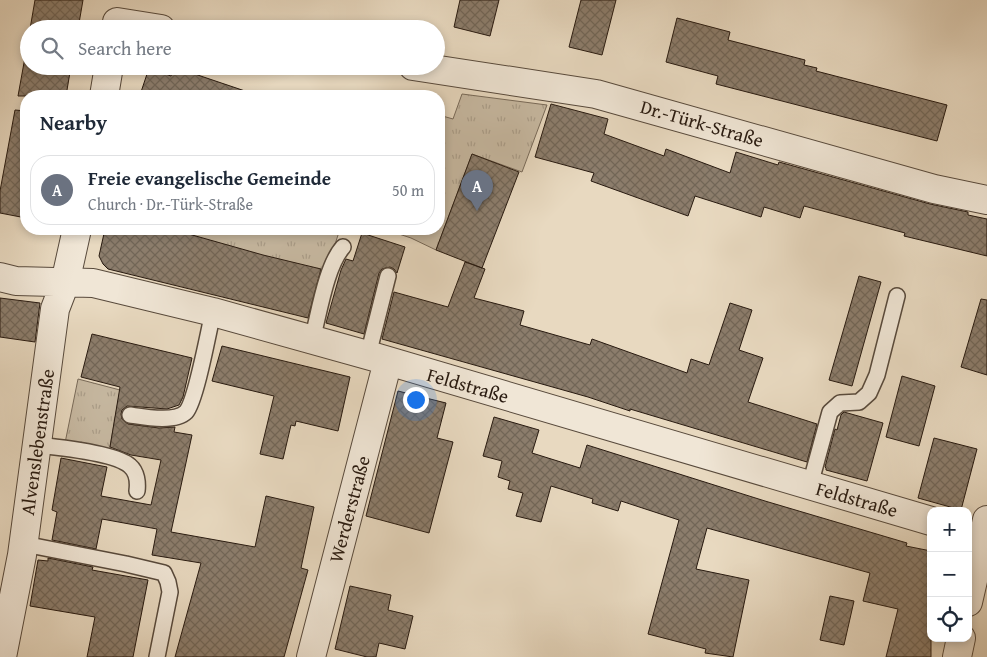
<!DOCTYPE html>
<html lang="en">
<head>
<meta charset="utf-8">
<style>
	:root { --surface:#fff; --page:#f6f6f7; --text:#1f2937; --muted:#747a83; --line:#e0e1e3; --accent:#7c3aed }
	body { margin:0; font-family:"Gentium Book Plus",serif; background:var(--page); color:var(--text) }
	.controls { position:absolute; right:15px; bottom:15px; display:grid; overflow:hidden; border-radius:10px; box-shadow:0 2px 8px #0003 }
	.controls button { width:45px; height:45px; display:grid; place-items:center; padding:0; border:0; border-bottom:1px solid var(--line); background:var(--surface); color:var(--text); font:25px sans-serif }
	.you { position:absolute; left:415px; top:399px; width:18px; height:18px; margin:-12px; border:4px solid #fff; border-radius:50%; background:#1a73e8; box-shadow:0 0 0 8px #1a73e833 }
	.badge { display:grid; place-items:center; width:32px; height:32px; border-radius:50%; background:var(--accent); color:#fff; font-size:16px; font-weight:700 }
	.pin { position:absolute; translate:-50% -41px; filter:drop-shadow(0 1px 2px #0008) }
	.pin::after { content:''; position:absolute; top:26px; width:18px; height:15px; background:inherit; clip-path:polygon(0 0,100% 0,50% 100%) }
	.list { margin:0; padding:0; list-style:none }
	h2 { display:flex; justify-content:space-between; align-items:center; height:65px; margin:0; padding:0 20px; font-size:21px }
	h2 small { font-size:16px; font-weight:400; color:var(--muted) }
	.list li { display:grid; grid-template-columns:32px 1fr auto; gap:15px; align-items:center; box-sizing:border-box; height:70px; margin:0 10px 10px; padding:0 10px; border:1px solid var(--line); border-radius:20px }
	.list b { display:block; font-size:19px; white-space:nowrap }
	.list p { margin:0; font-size:16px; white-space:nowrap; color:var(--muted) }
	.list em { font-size:16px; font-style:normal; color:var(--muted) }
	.icon { flex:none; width:28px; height:28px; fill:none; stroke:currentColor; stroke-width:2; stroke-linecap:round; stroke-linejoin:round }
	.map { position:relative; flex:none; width:987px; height:657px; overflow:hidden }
	.search { position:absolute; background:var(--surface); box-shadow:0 2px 8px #0003; left:20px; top:20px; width:425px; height:55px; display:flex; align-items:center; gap:12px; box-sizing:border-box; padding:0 18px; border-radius:28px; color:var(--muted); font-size:19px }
	.panel { position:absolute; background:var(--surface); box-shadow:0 2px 8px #0003; left:20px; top:90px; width:425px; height:145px; border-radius:20px }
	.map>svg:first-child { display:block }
	.grass { fill:url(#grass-tufts); stroke:#786a59 }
	.building { fill:url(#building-cross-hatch); stroke:#281a10 }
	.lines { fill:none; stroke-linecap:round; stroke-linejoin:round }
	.service-casing { stroke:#584a3c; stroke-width:18 }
	.minor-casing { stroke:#584a3c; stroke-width:30 }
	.service { stroke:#f0e6d6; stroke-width:15 }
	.minor { stroke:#f0e6d6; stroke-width:28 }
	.labels { text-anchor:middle; stroke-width:4; stroke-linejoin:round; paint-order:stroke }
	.street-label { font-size:19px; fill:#281a10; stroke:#f0e6d6 }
</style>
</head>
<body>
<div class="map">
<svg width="987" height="657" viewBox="0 0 987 657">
	<defs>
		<pattern id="grass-tufts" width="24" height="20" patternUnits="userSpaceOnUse" patternTransform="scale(1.25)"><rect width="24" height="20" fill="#c7b9a2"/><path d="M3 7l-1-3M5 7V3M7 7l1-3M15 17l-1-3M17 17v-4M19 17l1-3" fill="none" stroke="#ab9e8a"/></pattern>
		<pattern id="building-cross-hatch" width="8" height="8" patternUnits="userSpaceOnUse" patternTransform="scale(1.25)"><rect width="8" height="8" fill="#8c7d6c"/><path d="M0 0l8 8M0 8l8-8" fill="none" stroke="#726657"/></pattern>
	</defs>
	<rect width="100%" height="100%" fill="#e8d9c0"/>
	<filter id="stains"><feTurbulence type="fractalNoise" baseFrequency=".004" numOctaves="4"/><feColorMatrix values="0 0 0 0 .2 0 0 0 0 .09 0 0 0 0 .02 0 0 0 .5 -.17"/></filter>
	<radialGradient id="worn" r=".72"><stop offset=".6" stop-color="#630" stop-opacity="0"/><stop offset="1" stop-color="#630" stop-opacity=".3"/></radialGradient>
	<path class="grass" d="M462 94 547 105 522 172 472 154 436 250 411 238 384 229H439V115L453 119Z
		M171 229H304L316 234 318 229H340L324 278 191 244 193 235Z
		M78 379 120 390 109 452 65 443Z"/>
	<path class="building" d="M35 0H83L78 29H30Z
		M460 0H499L490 36 454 27Z
		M581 0H616L602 55 569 47Z
		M677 18 730 32 728 40 805 60 804 65 817 68 816 71 947 105 937 141 716 84 718 76 666 62Z
		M29 35V66H71L66 96H18Z
		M174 67 248 92V96H153L141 92 149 68 171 76Z
		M551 104 608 119 604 134 664 156 666 149 730 173 736 152 778 165 779 162 930 204 968 212V215L987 219V256L904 236 905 233 804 206 800 218 764 207 761 217 695 196 688 216 591 181 594 173 535 157Z
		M15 110 26 111V218L0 213V191Z
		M472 154 519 172 482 268 436 250Z
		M105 229H171L263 255 321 269 308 318 108 269 103 264 99 256Z
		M362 233 405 247 397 273 394 269 390 267 382 269 379 273 364 334 326 323 341 270 346 259 353 261Z
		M465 262 485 269 474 298 524 311 520 325 590 345 592 339 687 373 691 359 709 365 730 303 752 310 739 350 763 358 748 402 817 424 807 462 630 409V411L588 397 382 339 394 292 448 307Z
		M859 276 881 282 852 386 829 380Z
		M0 298 40 303 35 342 0 337Z
		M981 299 987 300V375L961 367Z
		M92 334 192 358 183 397 179 405 167 409 127 406 122 410 121 414 122 419 128 424 159 428 175 427 174 432 192 435 171 532 255 547 266 496 314 507 301 568 308 570 284 657H175L201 563 152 555 157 529 102 519 96 549 52 540 57 512 52 510 61 458 107 467 101 496 151 505 161 460 131 455 110 447 120 387 81 377Z
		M222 346 350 377 338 431 296 421 295 426 291 425 283 459 260 454 274 396 212 381Z
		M902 376 935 386 919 446 886 437Z
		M398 391 446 403 437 438 453 442 429 533 366 516Z
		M844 412 883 423 867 481 826 470V468L825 467 835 429 837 430 841 415Z
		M494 417 539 430 532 453 580 468 587 445 765 501 907 543 906 546 931 551V657H886L898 609 863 601 870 573 707 528 696 569 749 580 733 657 705 653 706 649 648 634 679 520 621 501 618 511 592 503 593 499 551 486 541 522 516 516 523 493 508 489 510 481 498 477 502 461 483 456Z
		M934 438 977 449 961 510 918 498Z
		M48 558 93 567 92 570 148 580 133 657H87L95 617 30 606 38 560 48 561Z
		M350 586 391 595 388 610 413 616 405 649 379 643 376 657H367L335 649Z
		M830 596 854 601 844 645 820 640Z"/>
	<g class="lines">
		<g class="service-casing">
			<path id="service" d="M312 340C319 314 326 266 343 247
				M368 355 388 276
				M130 415C144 417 175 423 186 412 196 401 209 329 213 312
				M37 445C57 447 116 453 130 466 137 472 138 483 137 491
				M810 485 830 412 840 403 859 402 869 393 877 375 897 296
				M24 544 126 564 164 573 168 582 170 592 157 657"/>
		</g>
		<g class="minor-casing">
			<path id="minor" d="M117 22 161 29
				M413 66 596 94 934 189 987 200
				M104 96 109 66
				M0 277 16 281 93 283 213 312 378 358 931 521
				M968 602 987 520
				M2 657 22 555 55 309 65 283 77 229
				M311 657 388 361
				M957 657 961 638"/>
		</g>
		<use href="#service" class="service"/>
		<use href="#minor" class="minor"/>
	</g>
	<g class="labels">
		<g class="street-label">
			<text transform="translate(702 123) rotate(16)" y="7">Dr.-Türk-Straße</text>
			<text transform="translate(468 385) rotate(16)" y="7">Feldstraße</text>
			<text transform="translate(37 442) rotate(-82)" y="7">Alvenslebenstraße</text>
			<text transform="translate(857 499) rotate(16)" y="7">Feldstraße</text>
			<text transform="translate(349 509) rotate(-75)" y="7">Werderstraße</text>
		</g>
	</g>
	<rect width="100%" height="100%" filter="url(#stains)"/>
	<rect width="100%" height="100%" fill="url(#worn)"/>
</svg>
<div class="controls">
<button>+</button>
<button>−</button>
<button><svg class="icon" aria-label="locate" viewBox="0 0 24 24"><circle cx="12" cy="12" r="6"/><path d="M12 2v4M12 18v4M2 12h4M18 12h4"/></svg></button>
</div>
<div class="you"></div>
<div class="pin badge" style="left:477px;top:211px;background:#6b7280">A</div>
<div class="search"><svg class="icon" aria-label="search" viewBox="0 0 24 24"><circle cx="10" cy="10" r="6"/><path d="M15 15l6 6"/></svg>Search here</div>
<section class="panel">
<h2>Nearby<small></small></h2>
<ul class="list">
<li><span class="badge" style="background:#6b7280">A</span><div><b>Freie evangelische Gemeinde</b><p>Church · Dr.-Türk-Straße</p></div><em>50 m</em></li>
</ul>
</section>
</div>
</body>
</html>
